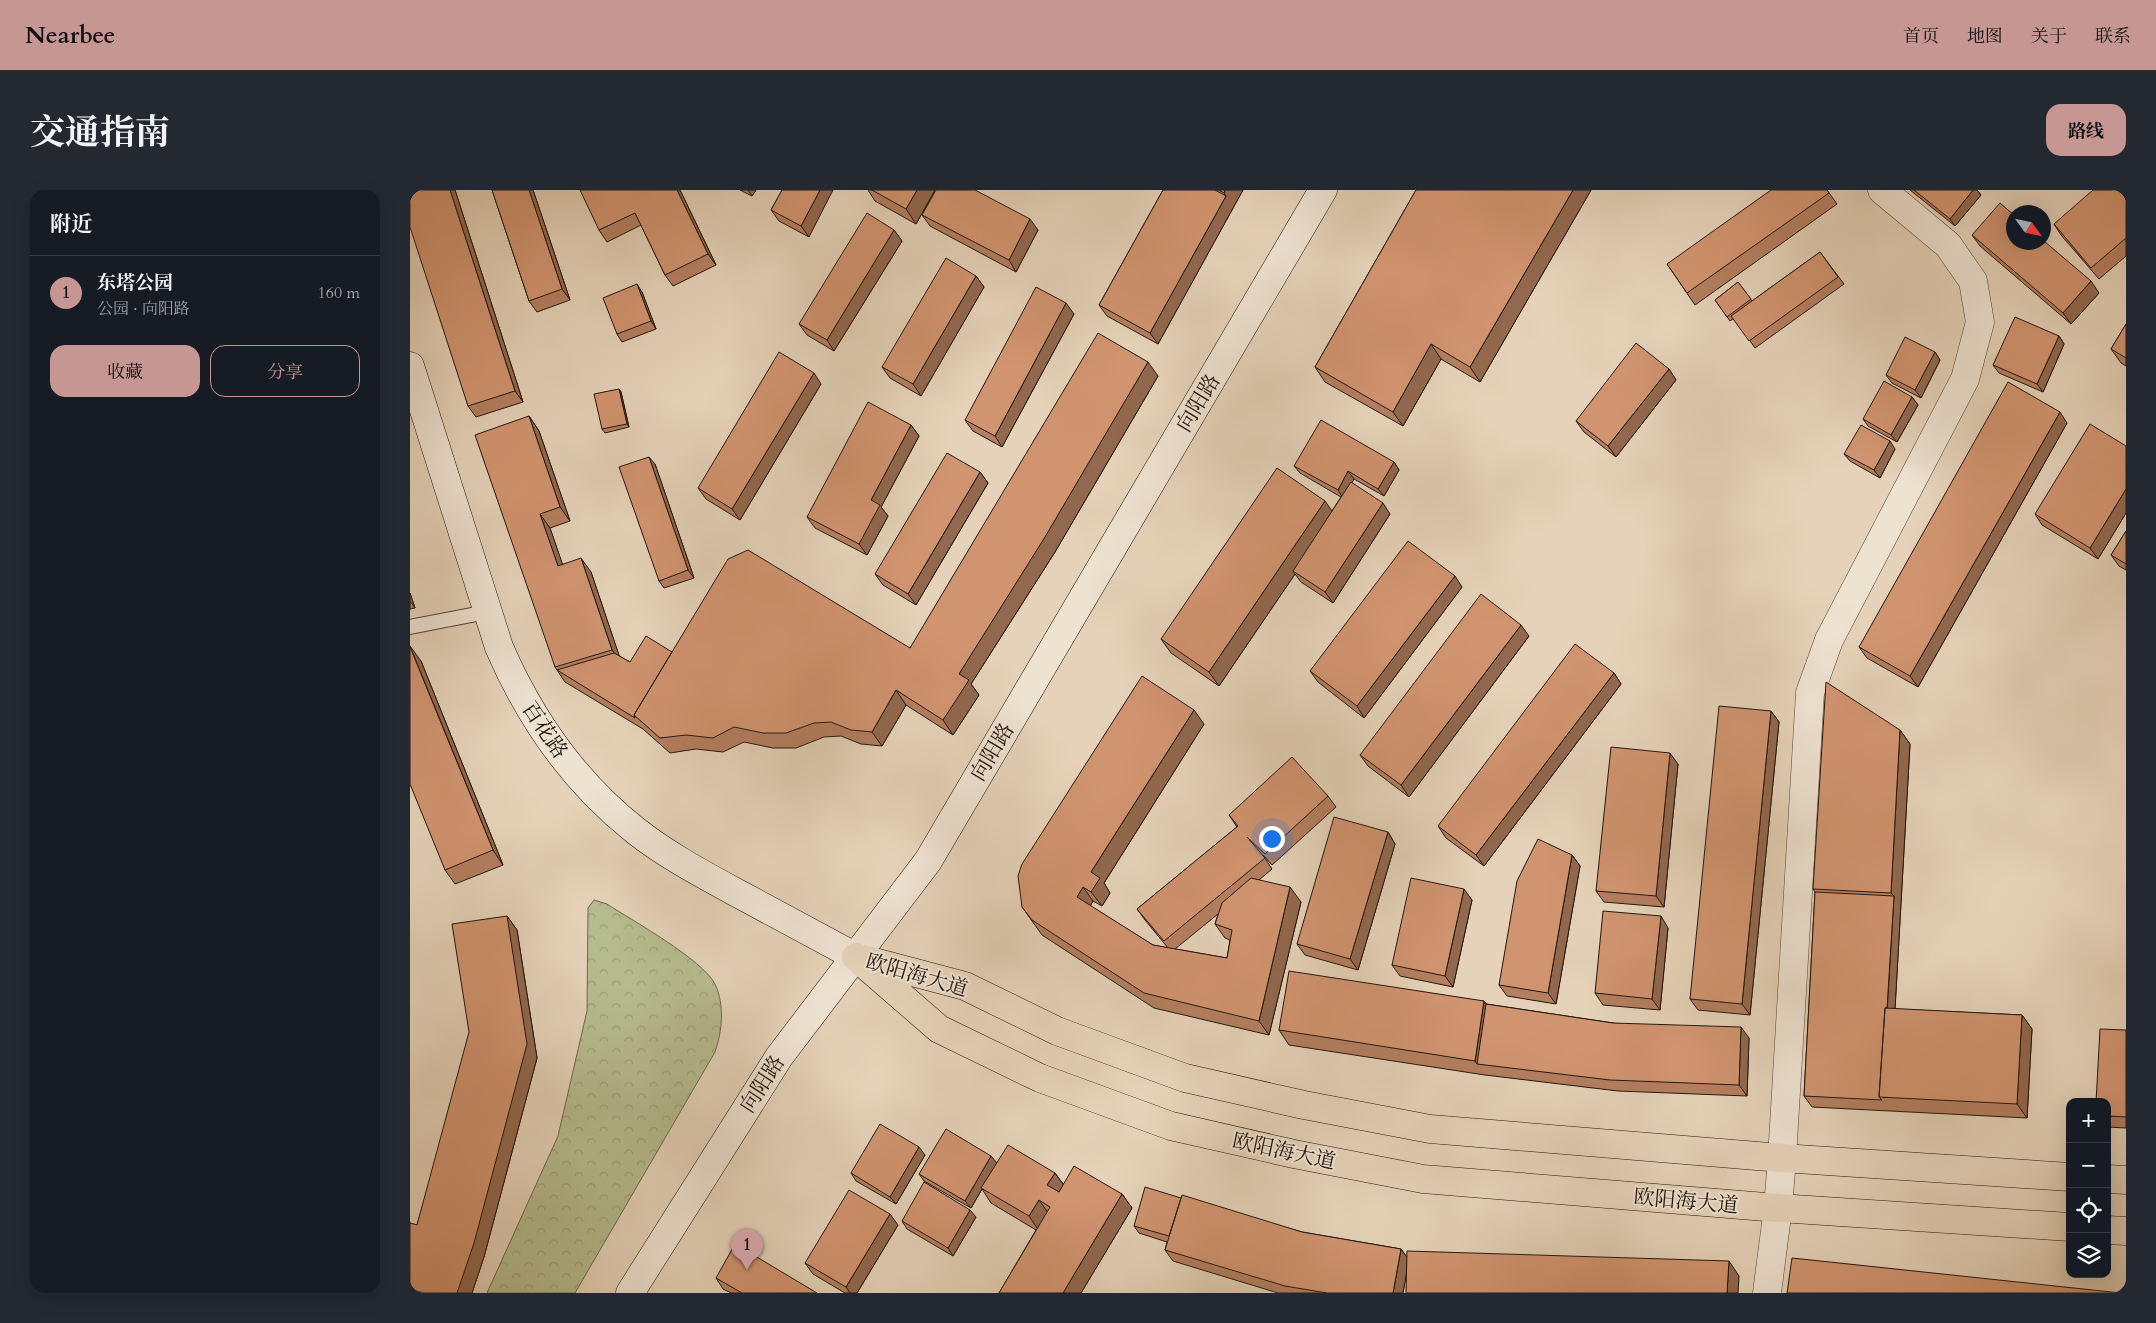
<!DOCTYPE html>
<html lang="zh">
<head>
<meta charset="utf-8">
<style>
	:root { --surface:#171b24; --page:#242831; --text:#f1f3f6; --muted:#9ea1a6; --line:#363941; --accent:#c59692 }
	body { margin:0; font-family:Cardo,"Noto Serif SC",serif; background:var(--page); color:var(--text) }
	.controls { position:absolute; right:15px; bottom:15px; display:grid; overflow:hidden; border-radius:10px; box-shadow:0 5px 20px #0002 }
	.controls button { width:45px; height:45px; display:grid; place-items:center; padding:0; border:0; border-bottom:1px solid var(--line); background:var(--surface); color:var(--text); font:25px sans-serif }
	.compass { position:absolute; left:1596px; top:15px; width:45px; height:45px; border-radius:50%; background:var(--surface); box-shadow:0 5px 20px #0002; rotate:123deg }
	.you { position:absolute; left:861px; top:648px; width:18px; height:18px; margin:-12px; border:4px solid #fff; border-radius:50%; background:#1a73e8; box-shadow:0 0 0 8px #1a73e833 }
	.badge { display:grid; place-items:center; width:32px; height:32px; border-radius:50%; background:var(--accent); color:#111; font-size:16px; font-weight:700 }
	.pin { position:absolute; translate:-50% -41px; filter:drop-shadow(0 1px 2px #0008) }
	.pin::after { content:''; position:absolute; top:26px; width:18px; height:15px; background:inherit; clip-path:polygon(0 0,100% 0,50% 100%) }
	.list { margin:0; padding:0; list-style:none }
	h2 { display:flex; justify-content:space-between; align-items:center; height:65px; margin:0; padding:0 20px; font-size:21px }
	h2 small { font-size:16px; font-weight:400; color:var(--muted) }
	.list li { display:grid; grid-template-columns:32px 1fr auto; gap:15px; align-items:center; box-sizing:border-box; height:75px; padding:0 20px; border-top:1px solid var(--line) }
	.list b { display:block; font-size:19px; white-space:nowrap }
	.list p { margin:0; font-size:16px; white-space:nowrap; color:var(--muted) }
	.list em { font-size:16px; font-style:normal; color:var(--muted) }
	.actions { display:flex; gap:10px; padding:15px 20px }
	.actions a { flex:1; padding:11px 0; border:1px solid var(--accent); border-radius:15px; text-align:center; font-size:18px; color:var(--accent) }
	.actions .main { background:var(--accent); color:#111 }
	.icon { flex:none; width:28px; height:28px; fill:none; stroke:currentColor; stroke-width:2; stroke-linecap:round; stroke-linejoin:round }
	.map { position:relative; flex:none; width:1716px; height:1103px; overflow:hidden; border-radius:15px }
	header { display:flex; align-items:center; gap:30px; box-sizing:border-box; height:70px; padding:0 25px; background:var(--accent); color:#111 }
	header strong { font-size:24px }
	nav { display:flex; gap:28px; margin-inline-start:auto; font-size:18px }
	.intro { display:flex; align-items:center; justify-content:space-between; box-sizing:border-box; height:120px; padding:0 30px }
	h1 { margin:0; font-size:35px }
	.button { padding:12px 22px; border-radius:15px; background:var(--accent); color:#111; font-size:18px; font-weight:700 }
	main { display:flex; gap:30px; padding:0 30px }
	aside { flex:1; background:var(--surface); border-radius:15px; box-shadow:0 5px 20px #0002 }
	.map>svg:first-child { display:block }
	.forest { fill:url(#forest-crowns); stroke:#6c684e }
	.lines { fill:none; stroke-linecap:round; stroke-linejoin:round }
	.service-casing { stroke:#534539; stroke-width:16 }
	.minor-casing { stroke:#534539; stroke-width:29 }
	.secondary-casing { stroke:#22160f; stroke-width:29 }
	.primary-casing { stroke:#22160f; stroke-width:29 }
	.service { stroke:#eee2d1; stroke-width:14 }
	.minor { stroke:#eee2d1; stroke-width:28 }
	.secondary { stroke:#eee2d1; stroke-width:28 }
	.primary { stroke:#e5d2b8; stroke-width:28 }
	.wall { fill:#b47f60; stroke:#22160f; fill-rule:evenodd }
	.shaded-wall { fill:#92684e; stroke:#22160f }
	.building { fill:#d19470; stroke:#22160f }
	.labels { text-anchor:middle; stroke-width:4; stroke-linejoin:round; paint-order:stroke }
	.street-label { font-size:21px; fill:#22160f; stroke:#eee2d1 }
</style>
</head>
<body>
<header>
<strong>Nearbee</strong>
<nav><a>首页</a><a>地图</a><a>关于</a><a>联系</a></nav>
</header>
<div class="intro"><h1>交通指南</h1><a class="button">路线</a></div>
<main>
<aside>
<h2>附近<small></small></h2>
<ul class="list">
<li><span class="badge">1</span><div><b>东塔公园</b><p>公园 · 向阳路</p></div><em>160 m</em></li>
</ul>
<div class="actions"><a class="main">收藏</a><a>分享</a></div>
</aside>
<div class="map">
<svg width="1716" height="1103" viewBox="0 0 1716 1103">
	<defs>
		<pattern id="forest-crowns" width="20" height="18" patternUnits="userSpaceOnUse" patternTransform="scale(1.25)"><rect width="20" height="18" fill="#b5bb8e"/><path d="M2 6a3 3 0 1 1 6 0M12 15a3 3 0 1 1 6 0" fill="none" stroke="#9ba079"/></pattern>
	</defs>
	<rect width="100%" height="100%" fill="#e5d2b8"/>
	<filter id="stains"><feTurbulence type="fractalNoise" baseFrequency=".004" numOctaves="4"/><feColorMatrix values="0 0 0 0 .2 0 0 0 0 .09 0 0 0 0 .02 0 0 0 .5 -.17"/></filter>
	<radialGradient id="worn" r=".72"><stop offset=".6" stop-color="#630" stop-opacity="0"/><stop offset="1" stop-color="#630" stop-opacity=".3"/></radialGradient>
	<path class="forest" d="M184 710 197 714C223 731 292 769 305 794 315 815 312 842 305 862L165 1103H77L148 946 177 821 178 718Z"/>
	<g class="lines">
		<g class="service-casing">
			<path id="service" d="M0 437 77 422"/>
		</g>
		<g class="minor-casing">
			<path id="minor" d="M1357 1103 1368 1018 1372 968 1400 503 1419 450 1555 189 1570 132 1563 91 1538 55 1472 0"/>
		</g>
		<g class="secondary-casing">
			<path id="secondary" d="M0 176 89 457C120 529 164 592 226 641 258 666 294 685 329 704 368 725 407 746 446 767
				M220 1103 369 867 518 671 913 0"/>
		</g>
		<g class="primary-casing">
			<path id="primary" d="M446 767 529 839 630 888 761 936 884 964 1013 989 1368 1018 1660 1037
				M453 769 555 796 647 841 775 888 894 915 1020 939 1372 968 1660 987
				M1697 989 1716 990
				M1697 1040 1716 1041"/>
		</g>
		<use href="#service" class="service"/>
		<use href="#minor" class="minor"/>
		<use href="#secondary" class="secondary"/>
		<use href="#primary" class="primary"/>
	</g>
	<path class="wall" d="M0 0H45L113 212 66 227 58 216Z
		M82 0H123L160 110 127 122 119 111Z
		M270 0 306 75 263 96 255 85 231 35 197 52 189 40Z
		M330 0H346L342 6Z
		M372 0 399 47 369 31 361 20Z
		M458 0H525L506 34 465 11Z
		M753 0H833L748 154 697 126 689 115Z
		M1006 0H1181L1070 192 1031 169 993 236 915 192 905 177Z
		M1417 0 1427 14 1285 115 1257 74Z
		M1500 0H1567L1571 5 1545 36Z
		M1716 0V66L1689 89 1651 45 1644 34Z
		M512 25 628 40 606 82 520 36Z
		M484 40 492 51 424 161 397 145 389 134Z
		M1562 45 1689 103 1661 134 1570 56Z
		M1410 62 1434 94 1345 158 1324 128 1320 131 1305 110 1328 92 1342 111Z
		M566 86 574 97 511 206 480 188 472 177Z
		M232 102 246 139 212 152 207 144Z
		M664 124 592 257 563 241 555 230Z
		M1716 134V176L1711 173 1701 159Z
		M1649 146 1654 154 1633 202 1589 183 1583 175Z
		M1525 162 1530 170 1511 208 1482 193 1476 185Z
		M1259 179 1266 190 1206 267 1174 242 1166 231Z
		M748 186 645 362 561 494 569 505 543 545 496 515 472 556 451 554 431 546 414 547 386 558H363L334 552 313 562 286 559 260 563 233 539 155 492 145 477 119 226 129 241 160 331 140 338 152 374 181 382 209 466 220 472 262 462 500 458Z
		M411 194 330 330 296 309 288 298Z
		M209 199 211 202 219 237 195 243 192 239Z
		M1502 207 1508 215 1487 252 1458 236 1453 229Z
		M1657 233 1508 497 1457 468 1449 457Z
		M501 235 509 246 471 317 478 326 457 365 405 338 397 327Z
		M1716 256V323L1688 369 1632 335 1625 324Z
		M1485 259 1470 288 1440 271 1434 264Z
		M984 272 989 280 974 306 944 289 942 293 980 324 923 413 891 392 885 384 809 496 761 463 751 449 922 321 931 307 890 283 884 276Z
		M245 274 284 388 254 398 249 391Z
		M570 282 578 293 506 415 473 395 465 384Z
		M1716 341V380L1709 376 1701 365Z
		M1052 397 954 528 908 492 900 481Z
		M0 403 5 418 0 419Z
		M1119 446 999 607 958 576 950 565Z
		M11 471 93 675 45 694 35 680Z
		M1204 483 1211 494 1074 676 1036 648 1028 636Z
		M1361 521 1369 532 1340 825 1288 820 1280 809Z
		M794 534 694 693 700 703 692 716 683 711 680 716 743 755 758 758 735 730 727 719 827 637 819 625 918 606 926 617 862 675 853 665 862 679 849 690 891 712 859 845 744 818 632 745 612 717ZM808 724 805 734 815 748 820 750 817 768 765 759Z
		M1490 540 1500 554 1485 819 1612 825 1622 839 1617 928 1402 917 1394 906 1405 702 1403 699Z
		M1268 574 1254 717 1194 712 1186 701Z
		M978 642 985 654 948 780 895 765 887 754Z
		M1162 665 1170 676 1146 814 1097 806 1089 795Z
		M1062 710 1043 797 990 786 982 775Z
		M97 726 107 740 127 868 74 1067 62 1103H0V1033L7 1035Z
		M1258 738 1250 820 1193 815 1185 803Z
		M1074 811 1076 814 1203 833 1339 848 1337 906 1208 901 1075 885 879 855 869 840Z
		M1716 840V938L1697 937V912Z
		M515 965 486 1014 446 991 441 983Z
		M587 973 645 983 653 994 712 1004 722 1018 671 1103H589L626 1040 581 1013 572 999 561 1018 514 991 509 984Z
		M771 1008 892 1042 991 1059 997 1068 1329 1086 997 1079 993 1103H868L763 1071 755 1060 757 1052 729 1043 724 1036Z
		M566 1027 543 1066 497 1039 492 1031Z
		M488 1035 447 1103H435L403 1084 395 1073Z
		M306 1088 407 1103H321L313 1099Z"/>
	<path class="shaded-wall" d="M40 0H45L113 212 105 201Z
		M119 0H123L160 110 152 99Z
		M267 0H270L306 75 298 64Z
		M338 0H346L342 6Z
		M410 0H423L399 47 391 36Z
		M507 0H525L506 34 496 19Z
		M815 0H833L748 154 740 143 816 6 814 3Z
		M1163 0H1181L1070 192 1060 177Z
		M1563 0H1567L1571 5 1545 36 1540 29Z
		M620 29 628 40 606 82 599 70Z
		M484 40 492 51 424 161 417 150Z
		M566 86 574 97 511 206 503 194Z
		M1681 91 1689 103 1661 134 1653 123Z
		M227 94 232 102 246 139 241 131Z
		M656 113 664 124 592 257 585 246Z
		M1649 146 1654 154 1633 202 1627 194Z
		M1021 154 1031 169 993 236 983 222Z
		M1525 162 1530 170 1511 208 1505 200Z
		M738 172 748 186 645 362 561 494 569 505 543 545 533 530 549 484Z
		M1259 179 1266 190 1206 267 1198 256Z
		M404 183 411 194 330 330 322 319Z
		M209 199 211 202 219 237 217 234Z
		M1502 207 1508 215 1487 252 1481 245Z
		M1650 222 1657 233 1508 497 1500 486Z
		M119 226 129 241 160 331 150 317Z
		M501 235 509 246 471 317 478 326 457 365 449 354 461 310Z
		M1480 251 1485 259 1470 288 1464 280Z
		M239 267 245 274 284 388 278 380Z
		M984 272 989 280 974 306 968 299Z
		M938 281 944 289 933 308 928 300Z
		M570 282 578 293 506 415 498 404Z
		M1716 299V323L1688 369 1680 358Z
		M915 311 925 325 883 381 885 384 809 496 799 482Z
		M973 313 980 324 923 413 915 402Z
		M130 324 140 338 158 390 148 376Z
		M171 368 181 382 212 474 202 460Z
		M1045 386 1052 397 954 528 947 516Z
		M0 403 5 418 0 411Z
		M1111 435 1119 446 999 607 991 595Z
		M0 456 11 471 93 675 83 660Z
		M1204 483 1211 494 1074 676 1066 665Z
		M486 500 496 515 472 556 462 542Z
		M784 520 794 534 694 693 700 703 692 716 681 702V682Z
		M1361 521 1369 532 1340 825 1332 814Z
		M1490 540 1500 554 1480 907H1472L1484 706 1481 703Z
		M1260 563 1268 574 1254 717 1246 706Z
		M978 642 985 654 948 780 940 769Z
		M1162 665 1170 676 1146 814 1138 803Z
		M673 697 683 711 677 722 667 707Z
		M880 697 891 712 859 845 849 831Z
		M1054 699 1062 710 1043 797 1035 786Z
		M97 726 107 740 127 868 74 1067 62 1103H47Z
		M1251 726 1258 738 1250 820 1242 809Z
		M1074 811 1084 825 1067 874 1065 871Z
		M1612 825 1622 839 1617 928 1607 914Z
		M1331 837 1339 848 1337 906 1329 895Z
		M509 957 515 965 486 1014 480 1007Z
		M581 966 587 973 561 1018 555 1011Z
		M645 983 655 997 647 1010 637 995Z
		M712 1004 722 1018 671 1103H653Z
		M629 1010 639 1024 629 1041 619 1026Z
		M560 1020 566 1027 543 1066 538 1058Z
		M480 1024 488 1035 447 1103H440L436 1097Z
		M991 1059 999 1070 993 1103H983Z
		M1319 1071 1329 1086 1328 1103H1317Z"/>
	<path class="building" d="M0 0H40L105 201 58 216 0 37Z
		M82 0H119L152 99 119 111Z
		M170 0H267L298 64 255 85 225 23 189 40Z
		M372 0H410L391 36 361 20Z
		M462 0H507L496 19Z
		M526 0H565L620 29 599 70 512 25Z
		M753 0H805L816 6 740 143 689 115Z
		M809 0H815L814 3Z
		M1006 0H1163L1060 177 1021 154 983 222 905 177Z
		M1361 0H1417L1419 3 1277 103 1257 74Z
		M1504 0H1563L1540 29Z
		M1683 0H1716V48L1681 78 1644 34Z
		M1590 13 1604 25V52H1634V51L1681 91 1653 123 1562 45Z
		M457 23 484 40 417 150 389 134Z
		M1410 62 1428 87 1339 151 1321 126Z
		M536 68 566 86 503 194 472 177Z
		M1328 92 1341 109 1317 127 1305 110Z
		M227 94 241 131 207 144 193 108Z
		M626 97 656 113 585 246 555 230Z
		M1605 127 1649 146 1627 194 1583 175Z
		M1716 134V168L1701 159Z
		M688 143 738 172 635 347 549 484 559 490 533 530 486 500 462 542 441 540 421 532 404 533 376 543H353L324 537 303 548 276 545 250 548 224 525 318 369 338 360 500 458Z
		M1495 147 1525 162 1505 200 1476 185Z
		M1226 153 1259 179 1198 256 1166 231Z
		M369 162 404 183 322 319 288 298Z
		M1474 191 1502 207 1481 245 1453 229Z
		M1598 192 1650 222 1500 486 1449 457Z
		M209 199 217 234 192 239 184 204Z
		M458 212 501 235 461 310 470 315 449 354 397 327Z
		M119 226 150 317 130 324 148 376 171 368 202 460 145 477 65 245Z
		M911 230 984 272 968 299 938 281 928 300 884 276Z
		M1680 234 1716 256V299L1680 358 1625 324Z
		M1451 235 1480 251 1464 280 1434 264Z
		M537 263 570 282 498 404 465 384Z
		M239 267 278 380 249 391 209 277Z
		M867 278 915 311 799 482 751 449Z
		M941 292 973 313 915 402 883 381Z
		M1716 341V374L1701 365Z
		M998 351 1045 386 947 516 900 481Z
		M1071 404 1111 435 991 595 950 565Z
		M236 446 262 462 224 525 225 528 147 480 204 463 220 472Z
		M1165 454 1204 483 1066 665 1028 636Z
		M0 457 83 660 35 680 0 594Z
		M732 486 784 520 681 682 690 688 681 702 673 697 667 707 743 755 817 768 822 740 805 734 812 713 841 688 880 697 849 831 734 803 622 730 612 717 608 686 612 674Z
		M1416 492 1490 540 1481 703 1403 699Z
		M1309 516 1361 521 1332 814 1280 809Z
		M1201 557 1260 563 1246 706 1186 701Z
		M882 567 918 606 855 664 837 647 855 668 754 751 727 719 828 636 819 625Z
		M924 627 978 642 940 769 887 754Z
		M1128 649 1162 665 1138 803 1089 795 1107 691Z
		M1001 688 1054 699 1035 786 982 775Z
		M1405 702 1484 706 1477 818H1475L1469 907 1472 910 1394 906Z
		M1193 721 1251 726 1242 809 1185 803Z
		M97 726 117 854 64 1053 47 1103H14L0 1099V1033L7 1035 59 842 42 734Z
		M879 781 1074 811 1065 871 869 840Z
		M1076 814 1203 833 1331 837 1329 895 1200 890 1067 874Z
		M1475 818 1612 825 1607 914 1469 907Z
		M1690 839 1716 840V927L1697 926V912H1686Z
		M470 934 509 957 480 1007 441 983Z
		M536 939 581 966 555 1011 509 984Z
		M598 955 645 983 637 995 649 1002 664 976 712 1004 653 1103H589L640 1017 629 1010 619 1026 571 998Z
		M514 992 560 1020 538 1058 492 1031Z
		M735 997 771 1008 759 1046 724 1036Z
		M439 1000 480 1024 436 1097 395 1073Z
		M772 1005 892 1042 991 1059 983 1103H917L875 1096 755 1060Z
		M325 1054 407 1103H332L306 1088Z
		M997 1061 1319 1071 1317 1103H996Z
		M1382 1068 1711 1103H1377Z"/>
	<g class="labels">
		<g class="street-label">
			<text transform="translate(788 213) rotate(-59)" y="7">向阳路</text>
			<text transform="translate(135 540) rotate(56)" y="7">百花路</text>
			<text transform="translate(582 562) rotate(-59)" y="7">向阳路</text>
			<text transform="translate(507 785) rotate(16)" y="7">欧阳海大道</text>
			<text transform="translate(352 894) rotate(-57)" y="7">向阳路</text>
			<text transform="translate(874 961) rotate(12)" y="7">欧阳海大道</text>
			<text transform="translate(1276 1011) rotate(5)" y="7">欧阳海大道</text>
		</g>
	</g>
	<rect width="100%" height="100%" filter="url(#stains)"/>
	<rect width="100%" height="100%" fill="url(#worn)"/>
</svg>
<div class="controls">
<button>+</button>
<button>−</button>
<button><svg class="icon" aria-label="locate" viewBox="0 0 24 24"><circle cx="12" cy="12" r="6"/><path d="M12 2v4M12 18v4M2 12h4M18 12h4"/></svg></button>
<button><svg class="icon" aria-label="layers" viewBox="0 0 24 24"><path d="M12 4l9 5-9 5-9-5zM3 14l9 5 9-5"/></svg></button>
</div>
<svg class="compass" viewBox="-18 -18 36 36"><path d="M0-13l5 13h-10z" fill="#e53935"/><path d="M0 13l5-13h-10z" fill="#9ea1a6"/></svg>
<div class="you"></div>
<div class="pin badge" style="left:337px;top:1080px">1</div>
</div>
</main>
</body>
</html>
